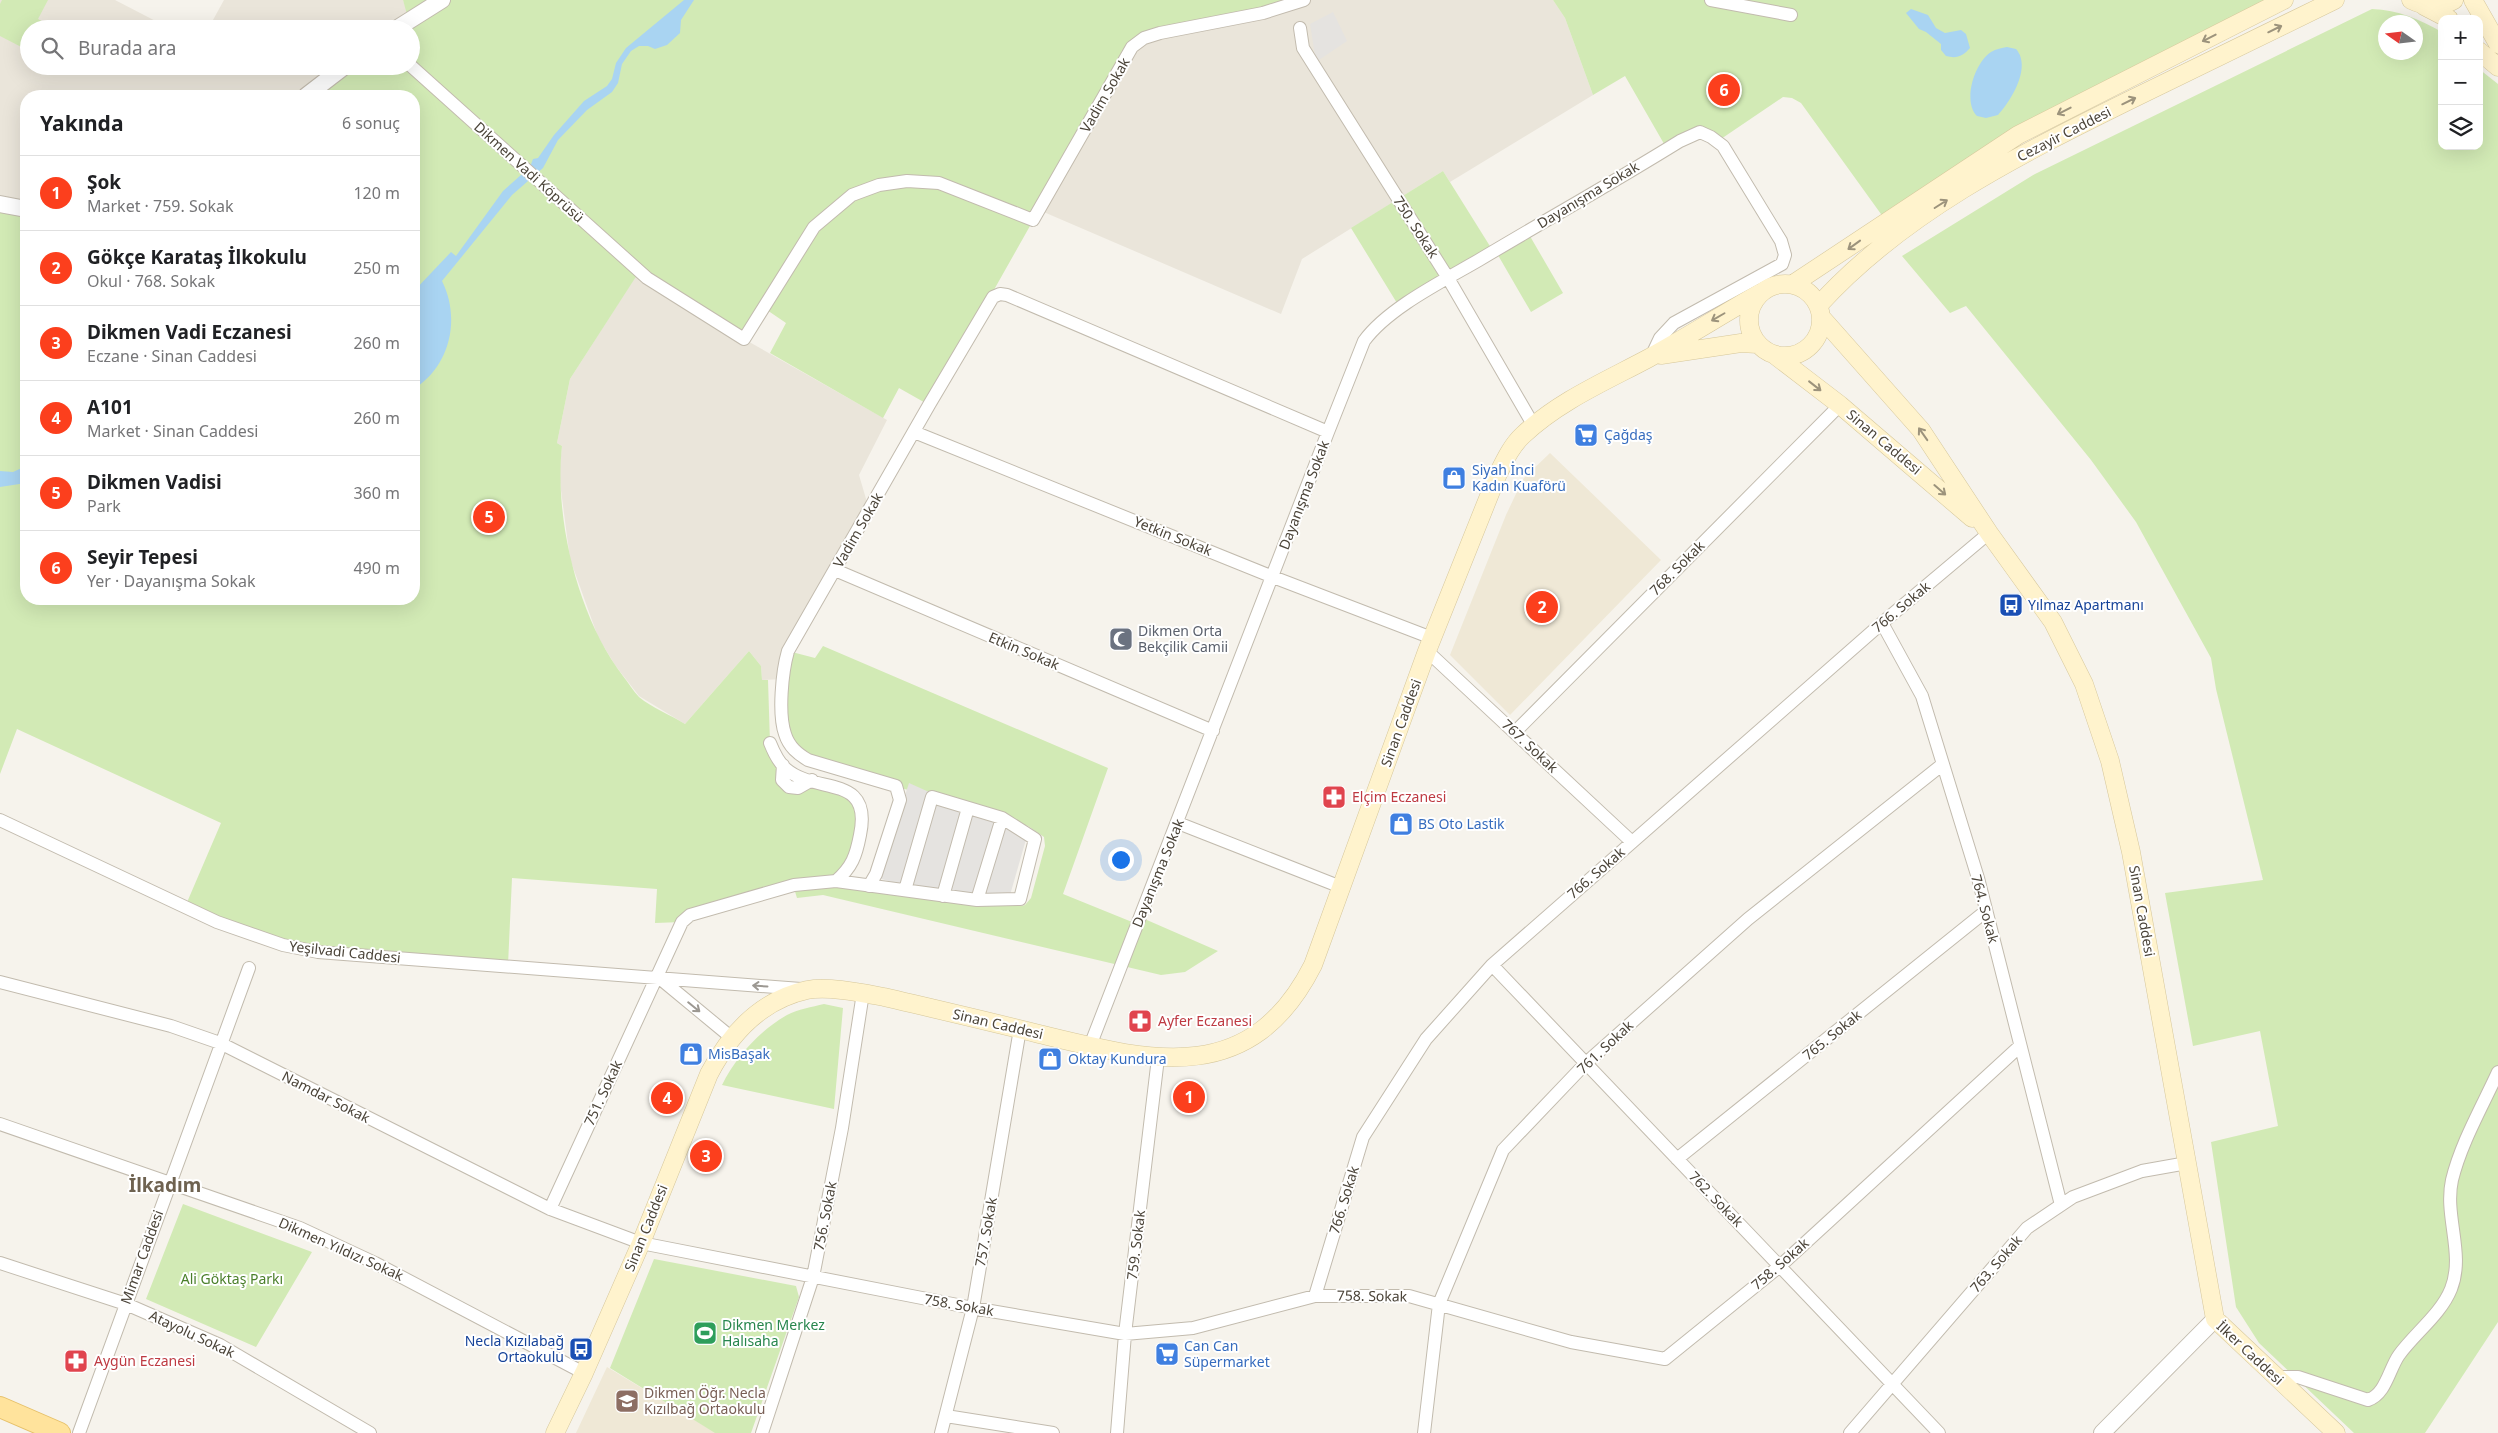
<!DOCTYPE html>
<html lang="tr">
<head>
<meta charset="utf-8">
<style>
	:root { --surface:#fff; --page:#f6f6f6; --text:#202124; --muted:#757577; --line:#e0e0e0; --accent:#fc3f1d }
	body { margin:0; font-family:"Noto Sans",sans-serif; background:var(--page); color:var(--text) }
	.controls { position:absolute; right:15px; top:15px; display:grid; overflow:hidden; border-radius:10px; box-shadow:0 5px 20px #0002 }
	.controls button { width:45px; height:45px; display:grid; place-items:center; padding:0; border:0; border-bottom:1px solid var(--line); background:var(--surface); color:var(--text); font:25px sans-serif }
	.compass { position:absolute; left:2378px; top:15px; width:45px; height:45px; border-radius:50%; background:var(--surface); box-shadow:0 5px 20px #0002; rotate:284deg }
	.you { position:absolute; left:1120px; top:859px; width:18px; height:18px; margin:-12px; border:4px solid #fff; border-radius:50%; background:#1a73e8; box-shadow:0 0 0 8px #1a73e833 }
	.badge { display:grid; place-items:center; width:32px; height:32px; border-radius:50%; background:var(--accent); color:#fff; font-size:16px; font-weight:700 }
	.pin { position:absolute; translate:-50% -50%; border:2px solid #fff; box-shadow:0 1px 5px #0006 }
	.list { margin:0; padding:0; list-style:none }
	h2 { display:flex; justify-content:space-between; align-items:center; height:65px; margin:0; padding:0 20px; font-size:21px }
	h2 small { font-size:16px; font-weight:400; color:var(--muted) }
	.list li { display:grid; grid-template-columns:32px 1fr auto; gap:15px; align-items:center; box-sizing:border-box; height:75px; padding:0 20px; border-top:1px solid var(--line) }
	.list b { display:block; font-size:19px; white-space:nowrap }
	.list p { margin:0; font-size:16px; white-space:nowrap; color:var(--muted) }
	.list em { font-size:16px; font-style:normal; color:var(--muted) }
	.icon { flex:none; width:28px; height:28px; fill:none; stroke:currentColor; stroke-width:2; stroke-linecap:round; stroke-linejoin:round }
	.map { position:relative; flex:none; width:2498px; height:1433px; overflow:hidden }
	.search { position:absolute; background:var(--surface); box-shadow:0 5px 20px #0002; left:20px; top:20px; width:400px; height:55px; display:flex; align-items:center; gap:12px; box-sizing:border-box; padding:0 18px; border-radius:28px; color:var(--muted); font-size:19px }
	.panel { position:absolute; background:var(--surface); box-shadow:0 5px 20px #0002; left:20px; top:90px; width:400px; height:515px; border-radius:20px }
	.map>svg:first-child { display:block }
	.residential { fill:#eae5da }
	.education { fill:#efe8d6 }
	.green { fill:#d2eab5; fill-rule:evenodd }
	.parking { fill:#e5e3e0 }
	.water { fill:#a9d4f2 }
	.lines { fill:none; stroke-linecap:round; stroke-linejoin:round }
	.minor-casing { stroke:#c2bbae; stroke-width:14 }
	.tertiary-casing { stroke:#c2bbae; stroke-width:18 }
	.secondary-casing { stroke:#d6c79b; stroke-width:19 }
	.primary-casing { stroke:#e6c16a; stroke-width:22 }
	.minor { stroke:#fff; stroke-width:12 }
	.tertiary { stroke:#fff; stroke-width:16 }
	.secondary { stroke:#fff3cd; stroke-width:18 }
	.primary { stroke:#ffe39c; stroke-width:20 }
	.oneway { stroke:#9c937c }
	.oneway2 { stroke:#9c9892 }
	.labels { text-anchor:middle; stroke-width:4; stroke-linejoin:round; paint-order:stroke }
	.street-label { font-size:14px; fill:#4b4439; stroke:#fff }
	.shop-label { font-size:14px; fill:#366cbe; stroke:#fff; text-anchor:start }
	.transit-label { font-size:14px; fill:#164399; stroke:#fff; text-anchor:start }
	.worship-label { font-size:14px; fill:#5b616d; stroke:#fff; text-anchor:start }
	.health-label { font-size:14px; fill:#be3a42; stroke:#fff; text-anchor:start }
	.park-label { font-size:14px; fill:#4a7f2a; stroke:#fff }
	.leisure-label { font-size:14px; fill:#27864d; stroke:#fff; text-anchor:start }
	.education-label { font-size:14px; fill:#785e54; stroke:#fff; text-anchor:start }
	.district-label { font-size:19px; font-weight:bold; fill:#6e6250; stroke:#fff }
</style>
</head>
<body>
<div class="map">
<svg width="2498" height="1433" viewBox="0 0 2498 1433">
	<rect width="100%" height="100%" fill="#f6f3ec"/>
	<path class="residential" d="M0 0H115L171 29H29V66H345L306 96H26V209L0 204Z
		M224 0H403L410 20 396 29H208Z
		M1304 0H1553L1565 18 1593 95 1450 182 1443 171 1302 259 1281 314 1039 210 1132 47Z
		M639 271 744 339 887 420 859 475 869 509 788 651 784 679 762 680 761 666 749 651 685 724 639 696 615 665 598 637 570 559 559 475 562 446 557 443 570 379Z"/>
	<path class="education" d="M1550 453 1661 560 1510 715 1450 655 1506 515 1523 479Z
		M607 1367 716 1433H576Z"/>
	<path class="green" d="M2 0H48L38 19 56 29H29V51L0 36V4Z
		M403 0H1304L1144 38 1039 210 929 405 899 388 883 418 770 353 786 323 764 308 744 339 639 272 570 379 557 443 562 446C554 519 578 617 623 676 628 682 633 691 639 697 652 708 671 715 685 724L749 651 761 666 762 680H768L770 743 787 770 849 792 861 828 836 880 1022 906 1025 905 1031 898 1045 846 1044 837 1028 826 808 760 785 734 788 651 815 658 823 646 1108 768 1063 894 1137 924 1140 917 1218 951 1185 972 1161 975 823 895 797 898 793 885 682 922 655 923 657 889 512 878 508 965 318 952 185 907 221 823 17 729 0 774V204L26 209V599H414V96H306L345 66H411V29Z
		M1553 0H2284L2018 135 1886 221 1801 103 1792 98 1783 97 1718 141 1700 132 1667 149 1625 76 1593 95 1565 18Z
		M2372 9C2399 10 2418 19 2442 32V146H2479V69L2498 84V1322L2425 1433H2354L2259 1343 2236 1307 2211 1142 2278 1126 2260 1031 2193 1046 2165 893 2263 880 2216 689 2211 658 2136 522 2091 460 1966 306 1950 313 1902 256 2035 174ZM2386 22H2416V52H2386Z
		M1443 171 1493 251 1400 308 1351 228Z
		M1527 231 1563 293 1531 312 1495 250Z
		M824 1004 843 1008 834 1109 722 1085C736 1057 759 1031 787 1015 798 1009 812 1007 824 1004Z
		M183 1204 312 1252 256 1347 146 1299Z
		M654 1259 796 1286 799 1297 751 1433H715L610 1368Z"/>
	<path class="parking" d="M1333 12 1347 41 1316 62 1310 24Z
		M909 783 1027 836 1008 902 948 898 878 878Z"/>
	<path class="water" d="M684 0H694L681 20 680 33 667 45 655 49 648 46H639L631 51 622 64 618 83 612 92 587 110 558 140 543 168 512 195 442 281C461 319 450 366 414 389V340L417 337 414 334V291L451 252 456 256 503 191 530 167 533 159 538 158 554 135 584 101 607 86 612 79 616 63 626 48Z
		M1911 9 1928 15 1936 28 1945 33 1961 30 1966 34 1970 48C1963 56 1957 59 1946 56L1941 50V44L1926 32 1919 29 1906 13Z
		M2007 47 2016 49C2032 67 2011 101 1998 115L1986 118 1977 116C1962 101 1975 62 1991 52 1996 49 2002 48 2007 47Z
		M26 466V483L0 487V471L13 472Z"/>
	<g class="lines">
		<g class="minor-casing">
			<path id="minor" d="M1711 0 1791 15
				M1300 28 1303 48 1448 278 1534 426
				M411 66 647 278 744 339 814 227 852 195 879 185 907 181 939 183 1033 220 1132 47 1144 38 1160 33 1263 13 1304 0
				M914 432 1273 577 1432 638
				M835 570 1213 731
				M1882 623 1922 696 1978 878 2061 1205
				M1427 651 1632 842
				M1515 732 1840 405
				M770 743C774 753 778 762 786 769 816 795 873 773 860 835 856 856 852 867 836 881
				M783 765 782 780 789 787 798 788 812 780
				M0 820 217 922 283 945 318 952 801 989
				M1178 823 1341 887
				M869 886 876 874 900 800 896 786 808 760C798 754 789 747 785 734 778 714 782 672 788 651L929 405 993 297 1000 294 1007 295 1328 432
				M943 896 968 808
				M977 900 1002 818
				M1492 965 1939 1433
				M657 976 732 1038
				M0 982 171 1026 220 1043 550 1209 641 1243 973 1308 1125 1334 1193 1328 1315 1296H1409L1571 1342 1665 1359 1780 1266 2020 1046
				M1090 1046 1328 432 1364 341C1388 308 1443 281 1479 260 1546 220 1614 182 1680 141L1700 132 1711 137 1723 146 1781 241 1785 255 1782 264 1674 323 1660 338 1651 357
				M0 1124 300 1228 375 1263 584 1373
				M1677 1159 1986 911
				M550 1209 682 922 690 915 794 885 836 881 977 900 1020 899 1035 839 1002 818 932 797 905 890
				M0 1263 126 1304 220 1345 370 1433
				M1315 1296 1363 1137 1426 1039 1492 965 1882 623 1989 533
				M2276 1377H2298L2368 1400C2386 1394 2389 1369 2399 1355 2415 1333 2441 1314 2451 1289 2465 1254 2444 1216 2452 1180 2461 1143 2482 1107 2498 1072
				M946 1416 1053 1433
				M79 1433 249 968
				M762 1433 813 1277 842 1128 863 993
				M941 1433 973 1308 1020 1029
				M1117 1433 1125 1334 1158 1058
				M1424 1433 1439 1304 1503 1150 1586 1063 1748 919 1943 764
				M1850 1433 2027 1228 2073 1197 2142 1171 2187 1163"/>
		</g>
		<g class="tertiary-casing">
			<path id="tertiary" d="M396 29 442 0
				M306 96 345 66
				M0 204 26 209
				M2102 1433 2215 1319"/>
		</g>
		<g class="secondary-casing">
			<path id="secondary" d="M2411 0C2426 7 2439 9 2454 0
				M2473 0 2498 44
				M2424 6 2449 19
				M2479 51 2498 67
				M1749 320a36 36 0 1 1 72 0a36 36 0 1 1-72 0Z
				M1793 284 2018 135 2284 0
				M1818 306C1902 213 2017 156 2128 101 2197 68 2266 34 2335 0
				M1821 317 1921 430 1989 533 2053 622 2084 684 2110 761 2131 852 2215 1319 2336 1433
				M1661 355 1741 343 1757 344
				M1776 356 1840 405 1972 518
				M555 1433 584 1373 641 1243 709 1074C730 1034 761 1000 807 990 829 986 862 993 884 997 935 1009 987 1021 1039 1034 1150 1061 1250 1089 1313 965L1427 651 1497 476C1504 462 1511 446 1523 435 1559 401 1606 381 1649 358 1687 337 1723 314 1760 293"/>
		</g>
		<g class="primary-casing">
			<path id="primary" d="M0 1407 60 1433"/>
		</g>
		<use href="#minor" class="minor"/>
		<use href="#tertiary" class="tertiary"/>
		<use href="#secondary" class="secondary"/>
		<use href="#primary" class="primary"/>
	</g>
	<defs><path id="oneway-shaft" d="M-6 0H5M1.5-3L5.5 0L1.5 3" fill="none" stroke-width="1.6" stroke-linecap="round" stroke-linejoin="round" transform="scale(1.25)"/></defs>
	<g class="oneway">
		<use href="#oneway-shaft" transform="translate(2275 29) rotate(-26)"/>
		<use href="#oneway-shaft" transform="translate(2209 38) rotate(153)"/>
		<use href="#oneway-shaft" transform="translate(2129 101) rotate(-26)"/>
		<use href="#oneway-shaft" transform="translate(2064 111) rotate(153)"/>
		<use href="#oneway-shaft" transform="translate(1941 204) rotate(-32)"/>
		<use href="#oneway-shaft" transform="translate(1854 245) rotate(144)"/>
		<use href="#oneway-shaft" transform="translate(1718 317) rotate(150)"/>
		<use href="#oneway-shaft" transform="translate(1815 386) rotate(38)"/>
		<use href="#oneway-shaft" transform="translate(1923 434) rotate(-125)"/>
		<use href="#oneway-shaft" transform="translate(1940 490) rotate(41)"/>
	</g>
	<g class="oneway2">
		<use href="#oneway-shaft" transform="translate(760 986) rotate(-176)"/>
		<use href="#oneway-shaft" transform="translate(694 1007) rotate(39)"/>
	</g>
	<defs>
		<g id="supermarket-square" transform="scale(1.25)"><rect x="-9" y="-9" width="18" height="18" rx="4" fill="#3f7fe0" stroke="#fff"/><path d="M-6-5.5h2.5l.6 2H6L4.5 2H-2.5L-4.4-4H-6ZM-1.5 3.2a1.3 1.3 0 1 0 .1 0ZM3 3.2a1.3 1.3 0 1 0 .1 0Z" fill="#fff"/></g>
		<g id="shop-square" transform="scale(1.25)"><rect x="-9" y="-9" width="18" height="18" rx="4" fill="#3f7fe0" stroke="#fff"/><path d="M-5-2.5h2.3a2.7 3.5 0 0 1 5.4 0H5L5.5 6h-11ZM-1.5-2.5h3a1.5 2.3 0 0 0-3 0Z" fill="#fff"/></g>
		<g id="bus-square" transform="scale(1.25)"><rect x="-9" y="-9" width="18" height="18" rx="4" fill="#1a4fb4" stroke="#fff"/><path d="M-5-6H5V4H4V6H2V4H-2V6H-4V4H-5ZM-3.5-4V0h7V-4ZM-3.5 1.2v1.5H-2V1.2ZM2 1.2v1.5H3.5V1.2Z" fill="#fff"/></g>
		<g id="mosque-square" transform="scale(1.25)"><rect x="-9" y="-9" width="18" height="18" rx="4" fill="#6b7280" stroke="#fff"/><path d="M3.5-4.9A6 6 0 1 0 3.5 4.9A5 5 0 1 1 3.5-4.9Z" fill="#fff"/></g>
		<g id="pharmacy-square" transform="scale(1.25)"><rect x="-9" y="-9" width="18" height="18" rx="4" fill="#e0444e" stroke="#fff"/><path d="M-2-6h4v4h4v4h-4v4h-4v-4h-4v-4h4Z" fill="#fff"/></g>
		<g id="stadium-square" transform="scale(1.25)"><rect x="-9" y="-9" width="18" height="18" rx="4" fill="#2e9e5b" stroke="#fff"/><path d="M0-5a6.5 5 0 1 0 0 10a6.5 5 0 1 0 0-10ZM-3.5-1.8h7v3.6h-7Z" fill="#fff"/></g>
		<g id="school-square" transform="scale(1.25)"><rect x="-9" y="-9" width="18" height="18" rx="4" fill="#8d6e63" stroke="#fff"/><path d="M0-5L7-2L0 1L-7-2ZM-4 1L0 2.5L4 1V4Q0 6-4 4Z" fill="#fff"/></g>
	</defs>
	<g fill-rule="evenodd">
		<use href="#supermarket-square" x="1586" y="435"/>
		<use href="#shop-square" x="1454" y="478"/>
		<use href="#bus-square" x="2011" y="605"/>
		<use href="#mosque-square" x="1121" y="639"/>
		<use href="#pharmacy-square" x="1334" y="797"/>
		<use href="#shop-square" x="1401" y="824"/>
		<use href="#pharmacy-square" x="1140" y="1021"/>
		<use href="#shop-square" x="691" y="1054"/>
		<use href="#shop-square" x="1050" y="1059"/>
		<use href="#stadium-square" x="705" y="1333"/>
		<use href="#bus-square" x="581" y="1349"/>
		<use href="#supermarket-square" x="1167" y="1354"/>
		<use href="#pharmacy-square" x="76" y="1361"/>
		<use href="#school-square" x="627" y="1401"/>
	</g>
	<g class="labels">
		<g class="street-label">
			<text transform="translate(1105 95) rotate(-60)" y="5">Vadim Sokak</text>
			<text transform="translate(2064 134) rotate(-27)" y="5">Cezayir Caddesi</text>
			<text transform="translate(529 172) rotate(42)" y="5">Dikmen Vadi Köprüsü</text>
			<text transform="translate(1588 195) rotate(-31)" y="5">Dayanışma Sokak</text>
			<text transform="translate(1416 227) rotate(57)" y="5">750. Sokak</text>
			<text transform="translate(1884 442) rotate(40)" y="5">Sinan Caddesi</text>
			<text transform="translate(1304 495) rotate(-69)" y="5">Dayanışma Sokak</text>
			<text transform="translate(858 530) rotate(-60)" y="5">Vadim Sokak</text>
			<text transform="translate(1173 536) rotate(22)" y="5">Yetkin Sokak</text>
			<text transform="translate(1677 568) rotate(-45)" y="5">768. Sokak</text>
			<text transform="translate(1901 607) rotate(-40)" y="5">766. Sokak</text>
			<text transform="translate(1024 651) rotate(23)" y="5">Etkin Sokak</text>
			<text transform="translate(1401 723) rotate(-70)" y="5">Sinan Caddesi</text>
			<text transform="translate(1530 746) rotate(43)" y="5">767. Sokak</text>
			<text transform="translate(1158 873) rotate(-68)" y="5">Dayanışma Sokak</text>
			<text transform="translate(1596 873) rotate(-41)" y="5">766. Sokak</text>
			<text transform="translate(1985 909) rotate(75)" y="5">764. Sokak</text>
			<text transform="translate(2142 911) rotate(80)" y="5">Sinan Caddesi</text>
			<text transform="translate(345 952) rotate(6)" y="5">Yeşilvadi Caddesi</text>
			<text transform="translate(998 1024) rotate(13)" y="5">Sinan Caddesi</text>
			<text transform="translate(1832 1035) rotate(-39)" y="5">765. Sokak</text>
			<text transform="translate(1605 1047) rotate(-43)" y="5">761. Sokak</text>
			<text transform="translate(603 1093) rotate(-65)" y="5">751. Sokak</text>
			<text transform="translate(326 1097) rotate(27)" y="5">Namdar Sokak</text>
			<text transform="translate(1716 1199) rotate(46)" y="5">762. Sokak</text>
			<text transform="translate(1344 1200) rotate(-73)" y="5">766. Sokak</text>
			<text transform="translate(825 1216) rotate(-79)" y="5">756. Sokak</text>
			<text transform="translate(646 1228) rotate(-68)" y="5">Sinan Caddesi</text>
			<text transform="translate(986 1232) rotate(-80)" y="5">757. Sokak</text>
			<text transform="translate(1136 1245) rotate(-83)" y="5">759. Sokak</text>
			<text transform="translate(341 1249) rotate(24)" y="5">Dikmen Yıldızı Sokak</text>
			<text transform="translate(142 1257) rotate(-70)" y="5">Mimar Caddesi</text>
			<text transform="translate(1780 1264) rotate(-41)" y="5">758. Sokak</text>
			<text transform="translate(1996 1264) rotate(-49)" y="5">763. Sokak</text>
			<text transform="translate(1372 1296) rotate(1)" y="5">758. Sokak</text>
			<text transform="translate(959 1305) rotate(10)" y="5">758. Sokak</text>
			<text transform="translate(192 1334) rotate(25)" y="5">Atayolu Sokak</text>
			<text transform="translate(2250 1353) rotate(43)" y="5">İlker Caddesi</text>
		</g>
		<g class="shop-label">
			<text x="1604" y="440">Çağdaş</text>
			<text x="1472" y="475">Siyah İnci<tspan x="1472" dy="16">Kadın Kuaförü</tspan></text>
			<text x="1418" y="829">BS Oto Lastik</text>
			<text x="708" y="1059">MisBaşak</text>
			<text x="1068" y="1064">Oktay Kundura</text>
			<text x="1184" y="1351">Can Can<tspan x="1184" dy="16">Süpermarket</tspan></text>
		</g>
		<g class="transit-label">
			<text x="2028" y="610">Yılmaz Apartmanı</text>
			<text x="564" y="1346" text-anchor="end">Necla Kızılabağ<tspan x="564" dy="16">Ortaokulu</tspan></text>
		</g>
		<g class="worship-label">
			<text x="1138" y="636">Dikmen Orta<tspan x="1138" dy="16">Bekçilik Camii</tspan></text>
		</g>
		<g class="health-label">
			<text x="1352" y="802">Elçim Eczanesi</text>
			<text x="1158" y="1026">Ayfer Eczanesi</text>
			<text x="94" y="1366">Aygün Eczanesi</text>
		</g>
		<g class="park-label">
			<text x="232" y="1284">Ali Göktaş Parkı</text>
		</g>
		<g class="leisure-label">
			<text x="722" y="1330">Dikmen Merkez<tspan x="722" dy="16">Halısaha</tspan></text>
		</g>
		<g class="education-label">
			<text x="644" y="1398">Dikmen Öğr. Necla<tspan x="644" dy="16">Kızılbağ Ortaokulu</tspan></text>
		</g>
		<g class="district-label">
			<text x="165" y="1192">İlkadım</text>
		</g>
	</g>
</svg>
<div class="controls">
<button>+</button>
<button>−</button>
<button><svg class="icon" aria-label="layers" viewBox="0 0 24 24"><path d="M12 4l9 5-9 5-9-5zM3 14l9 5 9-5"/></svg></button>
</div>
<svg class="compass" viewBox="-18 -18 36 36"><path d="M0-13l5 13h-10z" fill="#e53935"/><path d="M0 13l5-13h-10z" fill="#757577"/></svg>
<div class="you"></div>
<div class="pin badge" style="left:1189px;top:1097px">1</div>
<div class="pin badge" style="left:1542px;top:607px">2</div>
<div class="pin badge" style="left:706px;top:1156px">3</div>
<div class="pin badge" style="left:667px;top:1098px">4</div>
<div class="pin badge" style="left:489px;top:517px">5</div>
<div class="pin badge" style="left:1724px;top:90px">6</div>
<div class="search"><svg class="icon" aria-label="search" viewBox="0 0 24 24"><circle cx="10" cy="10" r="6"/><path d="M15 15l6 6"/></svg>Burada ara</div>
<section class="panel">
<h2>Yakında<small>6 sonuç</small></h2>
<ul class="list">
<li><span class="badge">1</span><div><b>Şok</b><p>Market · 759. Sokak</p></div><em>120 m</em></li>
<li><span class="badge">2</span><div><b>Gökçe Karataş İlkokulu</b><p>Okul · 768. Sokak</p></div><em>250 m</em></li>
<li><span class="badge">3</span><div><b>Dikmen Vadi Eczanesi</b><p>Eczane · Sinan Caddesi</p></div><em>260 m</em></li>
<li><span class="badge">4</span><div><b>A101</b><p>Market · Sinan Caddesi</p></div><em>260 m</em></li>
<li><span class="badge">5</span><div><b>Dikmen Vadisi</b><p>Park</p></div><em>360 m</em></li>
<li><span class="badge">6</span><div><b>Seyir Tepesi</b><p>Yer · Dayanışma Sokak</p></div><em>490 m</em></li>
</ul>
</section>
</div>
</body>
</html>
